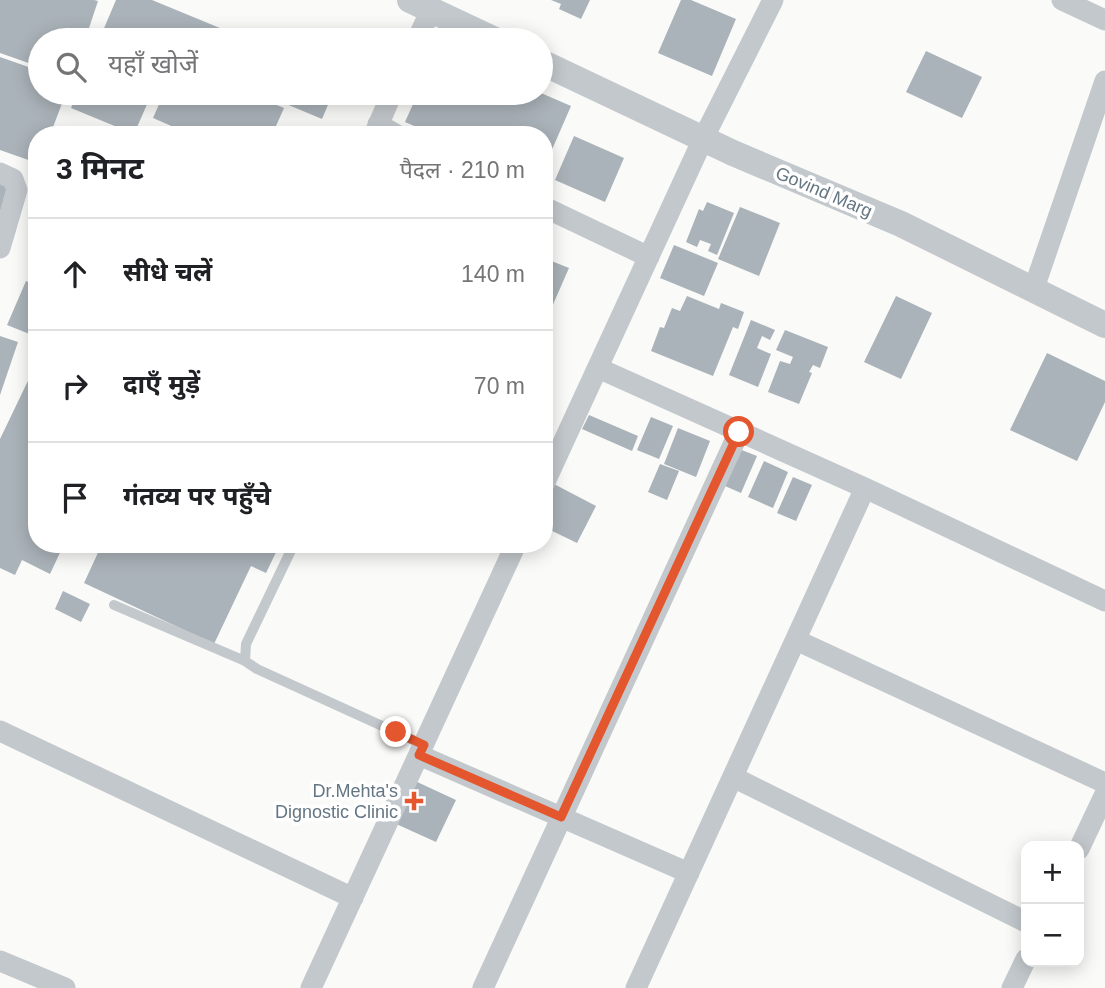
<!DOCTYPE html>
<html lang="hi">
<head>
<meta charset="utf-8">
<style>
	:root { --surface:#fff; --page:#f6f6f6; --text:#202124; --muted:#757577; --line:#e0e0e0 }
	body { margin:0; font-family:Helvetica,"Noto Sans Devanagari",sans-serif; background:var(--page); color:var(--text) }
	.controls { position:absolute; right:21px; bottom:21px; display:grid; overflow:hidden; border-radius:14px; box-shadow:0 4px 18px #0003 }
	.controls button { width:63px; height:63px; display:grid; place-items:center; padding:0; border:0; border-bottom:2px solid var(--line); background:var(--surface); color:var(--text); font:35px sans-serif }
	.stop { position:absolute; width:21px; height:21px; margin:-16px; border:5px solid #e4572e; border-radius:50%; background:#fff }
	.stop.end { background:#e4572e; border-color:#fff; box-shadow:0 2px 7px #0008 }
	.list { margin:0; padding:0; list-style:none }
	h2 { display:flex; justify-content:space-between; align-items:center; height:91px; margin:0; padding:0 28px; font-size:30px }
	h2 small { font-size:23px; font-weight:400; color:var(--muted) }
	.list li { display:grid; grid-template-columns:46px 1fr auto; gap:21px; align-items:center; box-sizing:border-box; height:112px; padding:0 28px; border-top:2px solid var(--line) }
	.list b { display:block; font-size:26px; white-space:nowrap }
	.list em { font-size:23px; font-style:normal; color:var(--muted) }
	.icon { flex:none; width:38px; height:38px; fill:none; stroke:currentColor; stroke-width:2; stroke-linecap:round; stroke-linejoin:round }
	.map { position:relative; flex:none; width:1105px; height:988px; overflow:hidden }
	.search { position:absolute; background:var(--surface); box-shadow:0 4px 18px #0003; left:28px; top:28px; width:525px; height:77px; display:flex; align-items:center; gap:18px; box-sizing:border-box; padding:0 24px; border-radius:38px; color:var(--muted); font-size:26px }
	.panel { position:absolute; background:var(--surface); box-shadow:0 4px 18px #0003; left:28px; top:126px; width:525px; height:427px; border-radius:28px }
	.map>svg:first-child { display:block }
	.building { fill:#aab3b9 }
	.lines { fill:none; stroke-linecap:round; stroke-linejoin:round }
	.service { stroke:#c3c8cc; stroke-width:10 }
	.minor { stroke:#c3c8cc; stroke-width:21 }
	.tertiary { stroke:#c3c8cc; stroke-width:26 }
	.route { stroke:#e4572e; stroke-width:9 }
	.poi-dot { fill:#e4572e; stroke:#fff; stroke-width:2.5 }
	.labels { text-anchor:middle; stroke-width:7; stroke-linejoin:round; paint-order:stroke }
	.street-label { font-size:18px; fill:#657683; stroke:#fff }
	.poi-label { font-size:18px; fill:#657683; stroke:#fff; text-anchor:end }
</style>
</head>
<body>
<div class="map">
<svg width="1105" height="988" viewBox="0 0 1105 988">
	<rect width="100%" height="100%" fill="#fafaf8"/>
	<path class="building" d="M0 0H94L98 1 85 40H40V67L0 53Z
		M116 0H152L249 40H99Z
		M551 0H590L581 19 559 9 561 4Z
		M681 0H691L736 19 712 76 658 53Z
		M926 51 982 77 962 118 906 92Z
		M0 57 40 71V93H66L50 135H37V163L0 150Z
		M77 93H152L134 134 71 108Z
		M164 93H247L284 108 272 135H192L153 118Z
		M260 93H333L322 119Z
		M418 93H541L571 106 544 168V135H435L405 122Z
		M574 136 624 158 605 202 555 180Z
		M0 180 8 183 1 210H0Z
		M707 202 734 213 717 255 708 251 711 244 700 240 697 247 686 242 699 209 703 211Z
		M740 207 780 223 759 276 718 259Z
		M674 245 718 263 704 296 660 278Z
		M544 258 569 268 544 325Z
		M26 281 37 285V337L7 325Z
		M687 296 719 309 721 303 744 312 738 329 733 327 713 376 651 351 660 327 664 328 672 308 680 311Z
		M896 296 932 313 901 379 864 362Z
		M751 320 775 330 770 340 762 336 757 348 771 354 758 387 729 375Z
		M785 330 828 347 820 368 813 365 809 372 812 373 799 404 768 392 780 361 790 364 793 357 776 350Z
		M0 336 18 342 0 395Z
		M1047 353 1105 381V402L1077 461 1010 430Z
		M37 362V544H64L50 574 22 560 15 575 0 568V439Z
		M589 415 638 436 632 451 582 429Z
		M651 417 673 426 659 459 637 450Z
		M678 428 710 441 696 477 664 464Z
		M734 447 757 456 741 493 718 483Z
		M764 461 788 472 773 508 748 497Z
		M660 464 679 471 667 500 648 492Z
		M793 477 812 485 796 521 777 513Z
		M554 484 596 506 577 543 544 527V504Z
		M102 544H280L266 573 251 566 214 644 84 583Z
		M63 591 90 604 81 622 55 609Z
		M415 781 456 800 436 842 394 823Z"/>
	<g class="lines">
		<path class="service" d="M294 544 246 644 245 661 257 669 424 745
			M114 605 245 661"/>
		<path class="minor" d="M1062 0 1105 20
			M417 40 431 10
			M378 124 397 135
			M374 135 392 93
			M0 173 13 179 17 190 0 248
			M544 207 649 257
			M1033 291 1105 81
			M598 368 865 488 1105 601
			M544 484 703 139 773 0
			M796 640 1105 783
			M0 731 353 898
			M419 755 689 873
			M733 777 1026 922
			M1079 849 1105 794
			M0 961 65 988
			M311 988 516 544
			M483 988 739 432
			M636 988 865 488
			M1012 988 1026 959"/>
		<path class="tertiary" d="M410 0 495 40
			M541 62 733 153 901 224 1105 325"/>
	</g>
	<g class="lines">
		<path class="route" d="M396 732 424 745 419 755 561 817 739 432"/>
	</g>
	<path class="poi-dot" d="M410.5 790.5h7v7h7v7h-7v7h-7v-7h-7v-7h7z"/>
	<g class="labels">
		<g class="street-label">
			<text transform="translate(824 192) rotate(23)" y="6">Govind Marg</text>
		</g>
		<g class="poi-label">
			<text x="398" y="797">Dr.Mehta's<tspan x="398" dy="21">Dignostic Clinic</tspan></text>
		</g>
	</g>
</svg>
<div class="controls">
<button>+</button>
<button>−</button>
</div>
<div class="stop" style="left:739px;top:432px"></div>
<div class="stop end" style="left:396px;top:732px"></div>
<div class="search"><svg class="icon" aria-label="search" viewBox="0 0 24 24"><circle cx="10" cy="10" r="6"/><path d="M15 15l6 6"/></svg>यहाँ खोजें</div>
<section class="panel">
<h2>3 मिनट<small>पैदल · 210 m</small></h2>
<ul class="list">
<li><svg class="icon" aria-label="ahead" viewBox="0 0 24 24"><path d="M12 20V5M6 11l6-6 6 6"/></svg><div><b>सीधे चलें</b></div><em>140 m</em></li>
<li><svg class="icon" aria-label="right" viewBox="0 0 24 24"><path d="M7 20v-9h11M14 6l5 5-5 5"/></svg><div><b>दाएँ मुड़ें</b></div><em>70 m</em></li>
<li><svg class="icon" aria-label="arrive" viewBox="0 0 24 24"><path d="M6 21V4h12l-3 4 3 4H6"/></svg><div><b>गंतव्य पर पहुँचे</b></div></li>
</ul>
</section>
</div>
</body>
</html>
